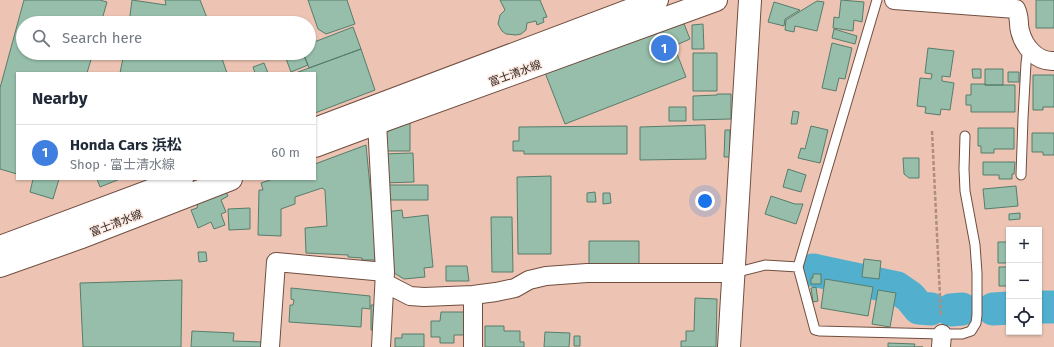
<!DOCTYPE html>
<html lang="en">
<head>
<meta charset="utf-8">
<style>
	:root { --surface:#fff; --page:#f6f6f7; --text:#1f2937; --muted:#747a83; --line:#e0e1e3; --accent:#0f766e }
	body { margin:0; font-family:"Fira Sans","Noto Sans JP",sans-serif; background:var(--page); color:var(--text) }
	.controls { position:absolute; right:12px; bottom:12px; display:grid; overflow:hidden; border-radius:0px; box-shadow:0 1px 3px #0004 }
	.controls button { width:36px; height:36px; display:grid; place-items:center; padding:0; border:0; border-bottom:1px solid var(--line); background:var(--surface); color:var(--text); font:20px sans-serif }
	.you { position:absolute; left:705px; top:201px; width:14px; height:14px; margin:-10px; border:3px solid #fff; border-radius:50%; background:#1a73e8; box-shadow:0 0 0 6px #1a73e833 }
	.badge { display:grid; place-items:center; width:26px; height:26px; border-radius:50%; background:var(--accent); color:#fff; font-size:13px; font-weight:700 }
	.pin { position:absolute; translate:-50% -50%; border:2px solid #fff; box-shadow:0 1px 4px #0006 }
	.list { margin:0; padding:0; list-style:none }
	h2 { display:flex; justify-content:space-between; align-items:center; height:52px; margin:0; padding:0 16px; font-size:17px }
	h2 small { font-size:13px; font-weight:400; color:var(--muted) }
	.list li { display:grid; grid-template-columns:26px 1fr auto; gap:12px; align-items:center; box-sizing:border-box; height:56px; padding:0 16px; border-top:1px solid var(--line) }
	.list b { display:block; font-size:15px; white-space:nowrap }
	.list p { margin:0; font-size:13px; white-space:nowrap; color:var(--muted) }
	.list em { font-size:13px; font-style:normal; color:var(--muted) }
	.icon { flex:none; width:22px; height:22px; fill:none; stroke:currentColor; stroke-width:2; stroke-linecap:round; stroke-linejoin:round }
	.map { position:relative; flex:none; width:1054px; height:347px; overflow:hidden }
	.search { position:absolute; background:var(--surface); box-shadow:0 1px 3px #0004; left:16px; top:16px; width:300px; height:44px; display:flex; align-items:center; gap:10px; box-sizing:border-box; padding:0 14px; border-radius:22px; color:var(--muted); font-size:15px }
	.panel { position:absolute; background:var(--surface); box-shadow:0 1px 3px #0004; left:16px; top:72px; width:300px; height:108px; border-radius:0px }
	.map>svg:first-child { display:block }
	.lines { fill:none; stroke-linecap:round; stroke-linejoin:round }
	.river { stroke:#53afce; stroke-width:33 }
	.building { fill:#96beaa; stroke:#577d6b }
	.service-casing { stroke:#714e40; stroke-width:11 }
	.minor-casing { stroke:#714e40; stroke-width:20 }
	.tertiary-casing { stroke:#714e40; stroke-width:24 }
	.secondary-casing { stroke:#714e40; stroke-width:24 }
	.path { stroke:#ae8e81; stroke-width:2.5; stroke-dasharray:4 2; stroke-linecap:butt }
	.service { stroke:#fff; stroke-width:9 }
	.minor { stroke:#fff; stroke-width:18 }
	.tertiary { stroke:#fff; stroke-width:22 }
	.secondary { stroke:#fff; stroke-width:22 }
	.labels { text-anchor:middle; stroke-width:3; stroke-linejoin:round; paint-order:stroke }
	.street-label { font-size:11px; fill:#2e1f19; stroke:#fcebe4 }
</style>
</head>
<body>
<div class="map">
<svg width="1054" height="347" viewBox="0 0 1054 347">
	<rect width="100%" height="100%" fill="#edc4b3"/>
	<g class="lines">
		<path class="river" d="M813 270 897 288 910 297 919 308 931 309
			M1039 307H1054
			M993 309 1009 308
			M951 310 962 309"/>
	</g>
	<path class="building" d="M24 0H100L107 2 101 23H23V53H93L87 73H17V174L0 169V88Z
		M132 0 166 5 165 0H200L209 23H129Z
		M308 0H347L355 24 326 34 318 29Z
		M500 0H540L547 17 543 18 544 22 537 25 536 21 527 23 526 30 521 34 516 35 506 34 502 31 498 24 500 15 505 10Z
		M841 0 864 2 862 22 854 20 853 31 833 28 834 17 839 18Z
		M1036 0H1054V28H1036Z
		M817 1 824 2 817 31 795 26 794 32 785 30 786 20Z
		M774 2 800 10 785 19 784 26 768 22Z
		M681 16 690 39 674 46 686 77 565 124 544 70Z
		M703 24 704 49H692V25Z
		M353 27 361 49 309 68 303 53H309V44Z
		M834 29 857 36 855 44 832 38Z
		M832 43 852 48 845 79 839 78 836 91 822 88Z
		M928 48 954 51 950 77 942 76V81L954 83 950 110 941 109 940 115 925 113 926 107 917 106 920 78 931 79 932 74 925 73Z
		M361 49 375 90 315 113V73L298 72Z
		M124 53H220L227 73H120Z
		M292 53H303L308 65 291 72 285 56Z
		M693 53H717V91H693Z
		M264 63 268 73H255L253 67Z
		M972 69H981V78H973Z
		M985 69H1003V85H985Z
		M1008 72H1019V82H1008Z
		M1033 75H1054V107H1043V110H1033Z
		M971 84H985V85H1015V112H971V105H966V95H971Z
		M717 94H731V119L693 120V96L717 95Z
		M669 107H686V121H669Z
		M793 111 799 112 797 124H791Z
		M410 122V151H384V133Z
		M705 125 706 159 640 160V127Z
		M627 126V154H524V151H513V141H519V127Z
		M811 126 828 130 820 163 798 158 801 148 805 149Z
		M978 128H1014V149H994V153H981V146H978Z
		M725 130H730V157H724Z
		M1032 133H1054V155H1043V152H1032Z
		M366 145 377 260H362V258L348 257V255L306 253 305 228 327 226 325 190 322 188 295 197V204L281 209V236L258 235 259 190H263L261 183 273 179H315V164Z
		M413 153 414 182 383 183 382 154Z
		M903 158H919V178H909L904 174Z
		M983 162H1015L1014 174H1012V179H999V175H983Z
		M788 169 806 175 801 192 783 187Z
		M551 176V254H518L517 177Z
		M33 179H59L53 199 30 192Z
		M97 179H120L100 187Z
		M387 185H428V200H387Z
		M1016 186 1018 206 985 209 983 189Z
		M225 190 228 196 221 200 226 212 221 214 225 225 214 229 211 222 198 228 191 210 197 208 198 202Z
		M595 192 596 202H587V193Z
		M603 193H610L611 203 603 204Z
		M771 196 795 204H803L796 224 765 214Z
		M250 208V229L229 230 228 209Z
		M402 210 403 218 428 215 433 267 424 268 425 277 404 279 391 271 385 212Z
		M1020 213V219L1009 220V214Z
		M491 217H512L513 272H492Z
		M589 241H639V266H589Z
		M998 242H1009V263H998Z
		M198 252H206L207 261 199 262Z
		M864 259 881 261 879 279 862 277Z
		M446 266H467L469 281H446Z
		M999 267H1009V286H999Z
		M813 274H821V284H811V278H813Z
		M825 279 873 287 868 316 821 308Z
		M182 280 181 347H83L80 283Z
		M816 287 818 301 813 302 811 288Z
		M291 288 370 296V309L362 308 361 327 289 322 290 305H293L294 300 291 299Z
		M878 290 896 293 890 327 872 324Z
		M695 298 717 299 716 347H681V341H686V331H694Z
		M371 305H377L376 330H371Z
		M441 312H465V335H454V343H440V337H431V321H440Z
		M485 326H504V331H520V342H524V347H485Z
		M192 331 234 333 233 341 263 342 262 347H191Z
		M545 332 570 333 569 347H544Z
		M402 334H424V347H395V338H402Z
		M574 336H580V346H574Z
		M888 343 915 344 914 347H923H888Z"/>
	<g class="lines">
		<g class="service-casing">
			<path id="service" d="M1021 175 1023 118 1026 63 1028 48
				M798 267 815 330 819 331 942 334H962L971 331 976 323 977 315V273L975 245 965 191 964 169 965 136
				M734 273 765 265 798 267 877 0"/>
		</g>
		<g class="minor-casing">
			<path id="minor" d="M894 0 1016 9C1020 17 1018 23 1020 31 1024 47 1037 62 1054 61
				M377 123 385 272 381 347
				M385 283 410 296 424 297 473 295 496 292 515 288 529 280 546 276 587 273H734
				M270 347 276 262 385 272
				M473 347V295
				M941 347 942 334"/>
		</g>
		<g class="tertiary-casing">
			<path id="tertiary" d="M729 347 750 0"/>
		</g>
		<g class="secondary-casing">
			<path id="secondary" d="M315 129 657 0
				M315 146 377 123 716 0
				M0 247 182 179
				M0 266 79 238 231 179"/>
		</g>
		<path class="path" d="M932 131 941 317"/>
		<use href="#service" class="service"/>
		<use href="#minor" class="minor"/>
		<use href="#tertiary" class="tertiary"/>
		<use href="#secondary" class="secondary"/>
	</g>
	<g class="labels">
		<g class="street-label">
			<text transform="translate(515 73) rotate(-20)" y="4">富士清水線</text>
			<text transform="translate(116 223) rotate(-21)" y="4">富士清水線</text>
		</g>
	</g>
</svg>
<div class="controls">
<button>+</button>
<button>−</button>
<button><svg class="icon" aria-label="locate" viewBox="0 0 24 24"><circle cx="12" cy="12" r="6"/><path d="M12 2v4M12 18v4M2 12h4M18 12h4"/></svg></button>
</div>
<div class="you"></div>
<div class="pin badge" style="left:664px;top:48px;background:#3f7fe0">1</div>
<div class="search"><svg class="icon" aria-label="search" viewBox="0 0 24 24"><circle cx="10" cy="10" r="6"/><path d="M15 15l6 6"/></svg>Search here</div>
<section class="panel">
<h2>Nearby<small></small></h2>
<ul class="list">
<li><span class="badge" style="background:#3f7fe0">1</span><div><b>Honda Cars 浜松</b><p>Shop · 富士清水線</p></div><em>60 m</em></li>
</ul>
</section>
</div>
</body>
</html>
